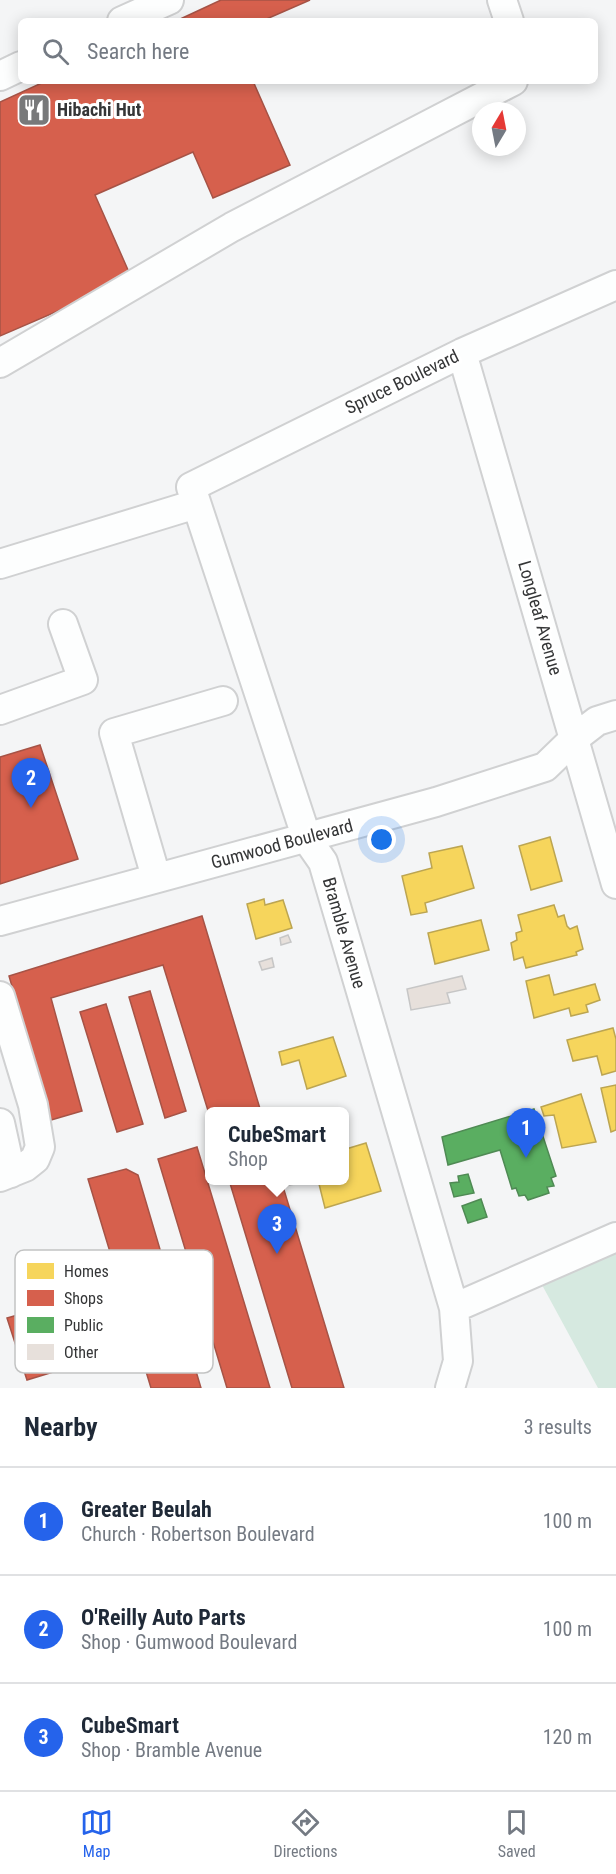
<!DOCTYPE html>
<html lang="en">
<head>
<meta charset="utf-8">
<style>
	:root { --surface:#fff; --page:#f2f2f3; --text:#1f2937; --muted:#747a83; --line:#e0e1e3; --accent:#2563eb }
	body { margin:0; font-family:"Roboto Condensed",sans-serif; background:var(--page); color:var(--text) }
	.compass { position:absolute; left:472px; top:102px; width:54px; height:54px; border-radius:50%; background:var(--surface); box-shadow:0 3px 15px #0003; rotate:10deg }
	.you { position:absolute; left:382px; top:840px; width:21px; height:21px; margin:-15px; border:4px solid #fff; border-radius:50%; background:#1a73e8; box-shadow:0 0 0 9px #1a73e833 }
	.badge { display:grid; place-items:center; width:39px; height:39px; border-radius:50%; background:var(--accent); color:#fff; font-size:20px; font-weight:700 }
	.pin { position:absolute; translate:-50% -50px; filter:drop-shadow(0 2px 3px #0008) }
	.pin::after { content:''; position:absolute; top:32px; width:21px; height:18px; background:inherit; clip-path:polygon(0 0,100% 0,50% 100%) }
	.popup { position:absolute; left:205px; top:1107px; width:144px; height:78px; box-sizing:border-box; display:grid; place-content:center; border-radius:9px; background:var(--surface); filter:drop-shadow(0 2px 4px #0005); font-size:20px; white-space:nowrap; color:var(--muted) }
	.popup b { font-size:22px; color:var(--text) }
	.popup::after { content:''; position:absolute; left:50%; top:100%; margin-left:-12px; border:12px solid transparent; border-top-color:var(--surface) }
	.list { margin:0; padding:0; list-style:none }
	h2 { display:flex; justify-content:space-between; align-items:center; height:78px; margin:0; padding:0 24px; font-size:26px }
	h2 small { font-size:20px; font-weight:400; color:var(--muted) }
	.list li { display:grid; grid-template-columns:39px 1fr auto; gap:18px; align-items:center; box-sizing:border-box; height:108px; padding:0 24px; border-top:2px solid var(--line) }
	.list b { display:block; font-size:22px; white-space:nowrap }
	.list p { margin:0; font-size:20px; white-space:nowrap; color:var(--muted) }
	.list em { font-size:20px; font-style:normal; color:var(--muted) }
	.icon { flex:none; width:33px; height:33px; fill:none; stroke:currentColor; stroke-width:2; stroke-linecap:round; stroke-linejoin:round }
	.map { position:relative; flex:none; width:616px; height:1388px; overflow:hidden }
	.search { position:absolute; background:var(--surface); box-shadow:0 3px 15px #0003; left:18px; right:18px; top:18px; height:66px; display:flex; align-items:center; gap:15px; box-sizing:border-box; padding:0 21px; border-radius:9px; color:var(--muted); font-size:22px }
	.sheet { height:402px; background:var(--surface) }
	nav { display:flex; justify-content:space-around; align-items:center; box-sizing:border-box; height:84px; border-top:2px solid var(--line); background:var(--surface); font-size:16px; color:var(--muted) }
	nav a { display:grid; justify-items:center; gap:3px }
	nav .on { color:var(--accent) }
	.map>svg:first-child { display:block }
	.green { fill:#d6e9e0 }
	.homes { fill:#f6d55c; stroke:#bca551; stroke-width:1.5 }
	.shops { fill:#d6604d; stroke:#a65346; stroke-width:1.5 }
	.public { fill:#5aae61; stroke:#4f8a54; stroke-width:1.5 }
	.building { fill:#e7e0db; stroke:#c6c6c6; stroke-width:1.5 }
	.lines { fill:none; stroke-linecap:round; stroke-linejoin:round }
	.minor-casing { stroke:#d0d1d2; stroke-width:32 }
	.minor { stroke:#fdfefe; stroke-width:28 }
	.labels { text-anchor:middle; stroke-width:6; stroke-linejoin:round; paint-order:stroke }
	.poi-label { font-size:18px; font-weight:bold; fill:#353637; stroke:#fff; text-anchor:start }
	.street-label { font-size:18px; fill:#353637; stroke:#fff }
	.key { fill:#fff; stroke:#c2c3c3; stroke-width:1.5 }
	.key-label { font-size:16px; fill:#353637 }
</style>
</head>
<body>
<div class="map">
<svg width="616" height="1388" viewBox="0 0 616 1388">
	<rect width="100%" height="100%" fill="#f4f5f6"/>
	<path class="green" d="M616 1236V1388H598L535 1272Z"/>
	<path class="homes" d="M550 837 562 881 531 890 519 846Z
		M462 846 474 888 425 903 427 912 411 915 402 876 432 868 429 853Z
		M264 899 265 905 283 900 292 928 256 939 247 904Z
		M554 905 558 917 564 915 567 926 570 929 577 926 583 949 576 952 577 955 526 968 523 957 514 960 511 943 517 940 516 933 522 931 518 915Z
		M481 920 489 950 435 964 428 933Z
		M549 975 554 995 595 984 600 1000 586 1005 588 1012 571 1016 569 1008 534 1018 526 981Z
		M613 1028 616 1039V1071L602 1075 597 1056 573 1061 567 1040Z
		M333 1037 346 1076 307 1089 299 1060 282 1065 279 1052Z
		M616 1085V1130L611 1132 601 1088Z
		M581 1094 596 1142 562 1148 554 1115 544 1116 541 1107Z
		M344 1143 346 1149 366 1143 381 1191 325 1208 318 1180H344Z"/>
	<path class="shops" d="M221 0H310L262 21H176Z
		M46 81H253L290 165 213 198 193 152 95 195 132 279 0 336V102Z
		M40 745 78 859 0 884V757Z
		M202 916 261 1112H210V1117L163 965 51 998 82 1111 51 1120 9 976Z
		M150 991 186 1111 165 1118 129 997Z
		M106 1004 143 1124 117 1132 80 1012Z
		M197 1147 270 1388H227L158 1159Z
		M126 1169 138 1175 201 1388H151L88 1179Z
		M229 1180H281L344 1388H292Z
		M70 1300 78 1319 86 1316 99 1358 27 1380 7 1318Z"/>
	<path class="public" d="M534 1109 556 1176 551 1178 554 1186 547 1187 549 1193 528 1200 525 1195 519 1196 516 1188 512 1189 500 1150 448 1165 442 1137Z
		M468 1174 474 1193 454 1197 450 1183 459 1182 458 1176Z
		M481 1199 487 1217 468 1223 462 1206Z"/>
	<path class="building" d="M288 935 291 942 281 945 280 938Z
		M272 958 274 967 262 970 259 962Z
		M462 976 466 989 447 993 450 1003 411 1010 407 989Z
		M288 1180H301L302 1183 289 1185Z"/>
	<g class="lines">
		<g class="minor-casing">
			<path id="minor" d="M502 0 509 21
				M122 21 169 0
				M0 76 21 66
				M462 353 616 884
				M0 363 232 227 513 81
				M0 564 196 504
				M0 710 83 680 63 624
				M156 877 114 733 223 701
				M0 921 436 802 545 767 575 738 597 721 616 715
				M0 996 33 1105 40 1147 35 1159 25 1167 0 1177
				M0 1123 11 1173
				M454 1308 616 1237
				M450 1388 458 1361 454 1308 323 862 307 839 191 487 462 353 616 285"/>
		</g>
		<use href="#minor" class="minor"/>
	</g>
	<defs>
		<g id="restaurant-square" transform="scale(1.725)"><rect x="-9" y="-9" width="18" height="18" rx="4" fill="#78797a" stroke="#fff"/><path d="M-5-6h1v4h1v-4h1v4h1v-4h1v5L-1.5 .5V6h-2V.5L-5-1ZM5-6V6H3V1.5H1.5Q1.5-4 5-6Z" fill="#fff"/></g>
	</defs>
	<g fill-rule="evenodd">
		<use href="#restaurant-square" x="34" y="110"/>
	</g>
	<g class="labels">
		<g class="poi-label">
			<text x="57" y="116">Hibachi Hut</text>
		</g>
		<g class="street-label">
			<text transform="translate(402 382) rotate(-26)" y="6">Spruce Boulevard</text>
			<text transform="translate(540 618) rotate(74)" y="6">Longleaf Avenue</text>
			<text transform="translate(282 844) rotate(-15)" y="6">Gumwood Boulevard</text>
			<text transform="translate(344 933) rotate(74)" y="6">Bramble Avenue</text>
		</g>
	</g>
	<rect x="15" y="1250" width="198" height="123" rx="9" class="key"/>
	<rect x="27" y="1263" width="27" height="16" fill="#f6d55c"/>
	<rect x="27" y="1290" width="27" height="16" fill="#d6604d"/>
	<rect x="27" y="1317" width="27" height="16" fill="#5aae61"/>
	<rect x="27" y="1344" width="27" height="16" fill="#e7e0db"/>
	<g class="key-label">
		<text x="64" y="1277">Homes</text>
		<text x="64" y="1304">Shops</text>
		<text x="64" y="1331">Public</text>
		<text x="64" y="1358">Other</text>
	</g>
</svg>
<svg class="compass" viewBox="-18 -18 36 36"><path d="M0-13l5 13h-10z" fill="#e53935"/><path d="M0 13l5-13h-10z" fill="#747a83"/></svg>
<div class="you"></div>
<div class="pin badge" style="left:526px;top:1158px">1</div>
<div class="pin badge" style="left:31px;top:808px">2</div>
<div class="pin badge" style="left:277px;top:1254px">3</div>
<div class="popup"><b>CubeSmart</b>Shop</div>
<div class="search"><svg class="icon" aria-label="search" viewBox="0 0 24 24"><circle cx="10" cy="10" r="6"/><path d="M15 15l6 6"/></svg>Search here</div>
</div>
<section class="sheet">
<h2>Nearby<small>3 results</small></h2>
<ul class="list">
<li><span class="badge">1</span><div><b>Greater Beulah</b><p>Church · Robertson Boulevard</p></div><em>100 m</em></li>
<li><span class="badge">2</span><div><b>O'Reilly Auto Parts</b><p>Shop · Gumwood Boulevard</p></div><em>100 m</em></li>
<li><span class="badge">3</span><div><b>CubeSmart</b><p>Shop · Bramble Avenue</p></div><em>120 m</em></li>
</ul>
</section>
<nav>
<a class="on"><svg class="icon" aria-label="map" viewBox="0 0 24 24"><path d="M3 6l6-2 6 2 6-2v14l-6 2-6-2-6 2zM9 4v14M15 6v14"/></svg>Map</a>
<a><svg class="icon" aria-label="directions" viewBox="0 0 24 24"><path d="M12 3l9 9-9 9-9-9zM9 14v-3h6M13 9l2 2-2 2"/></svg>Directions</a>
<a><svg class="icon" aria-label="saved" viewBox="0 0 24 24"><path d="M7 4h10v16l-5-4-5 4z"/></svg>Saved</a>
</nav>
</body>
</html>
